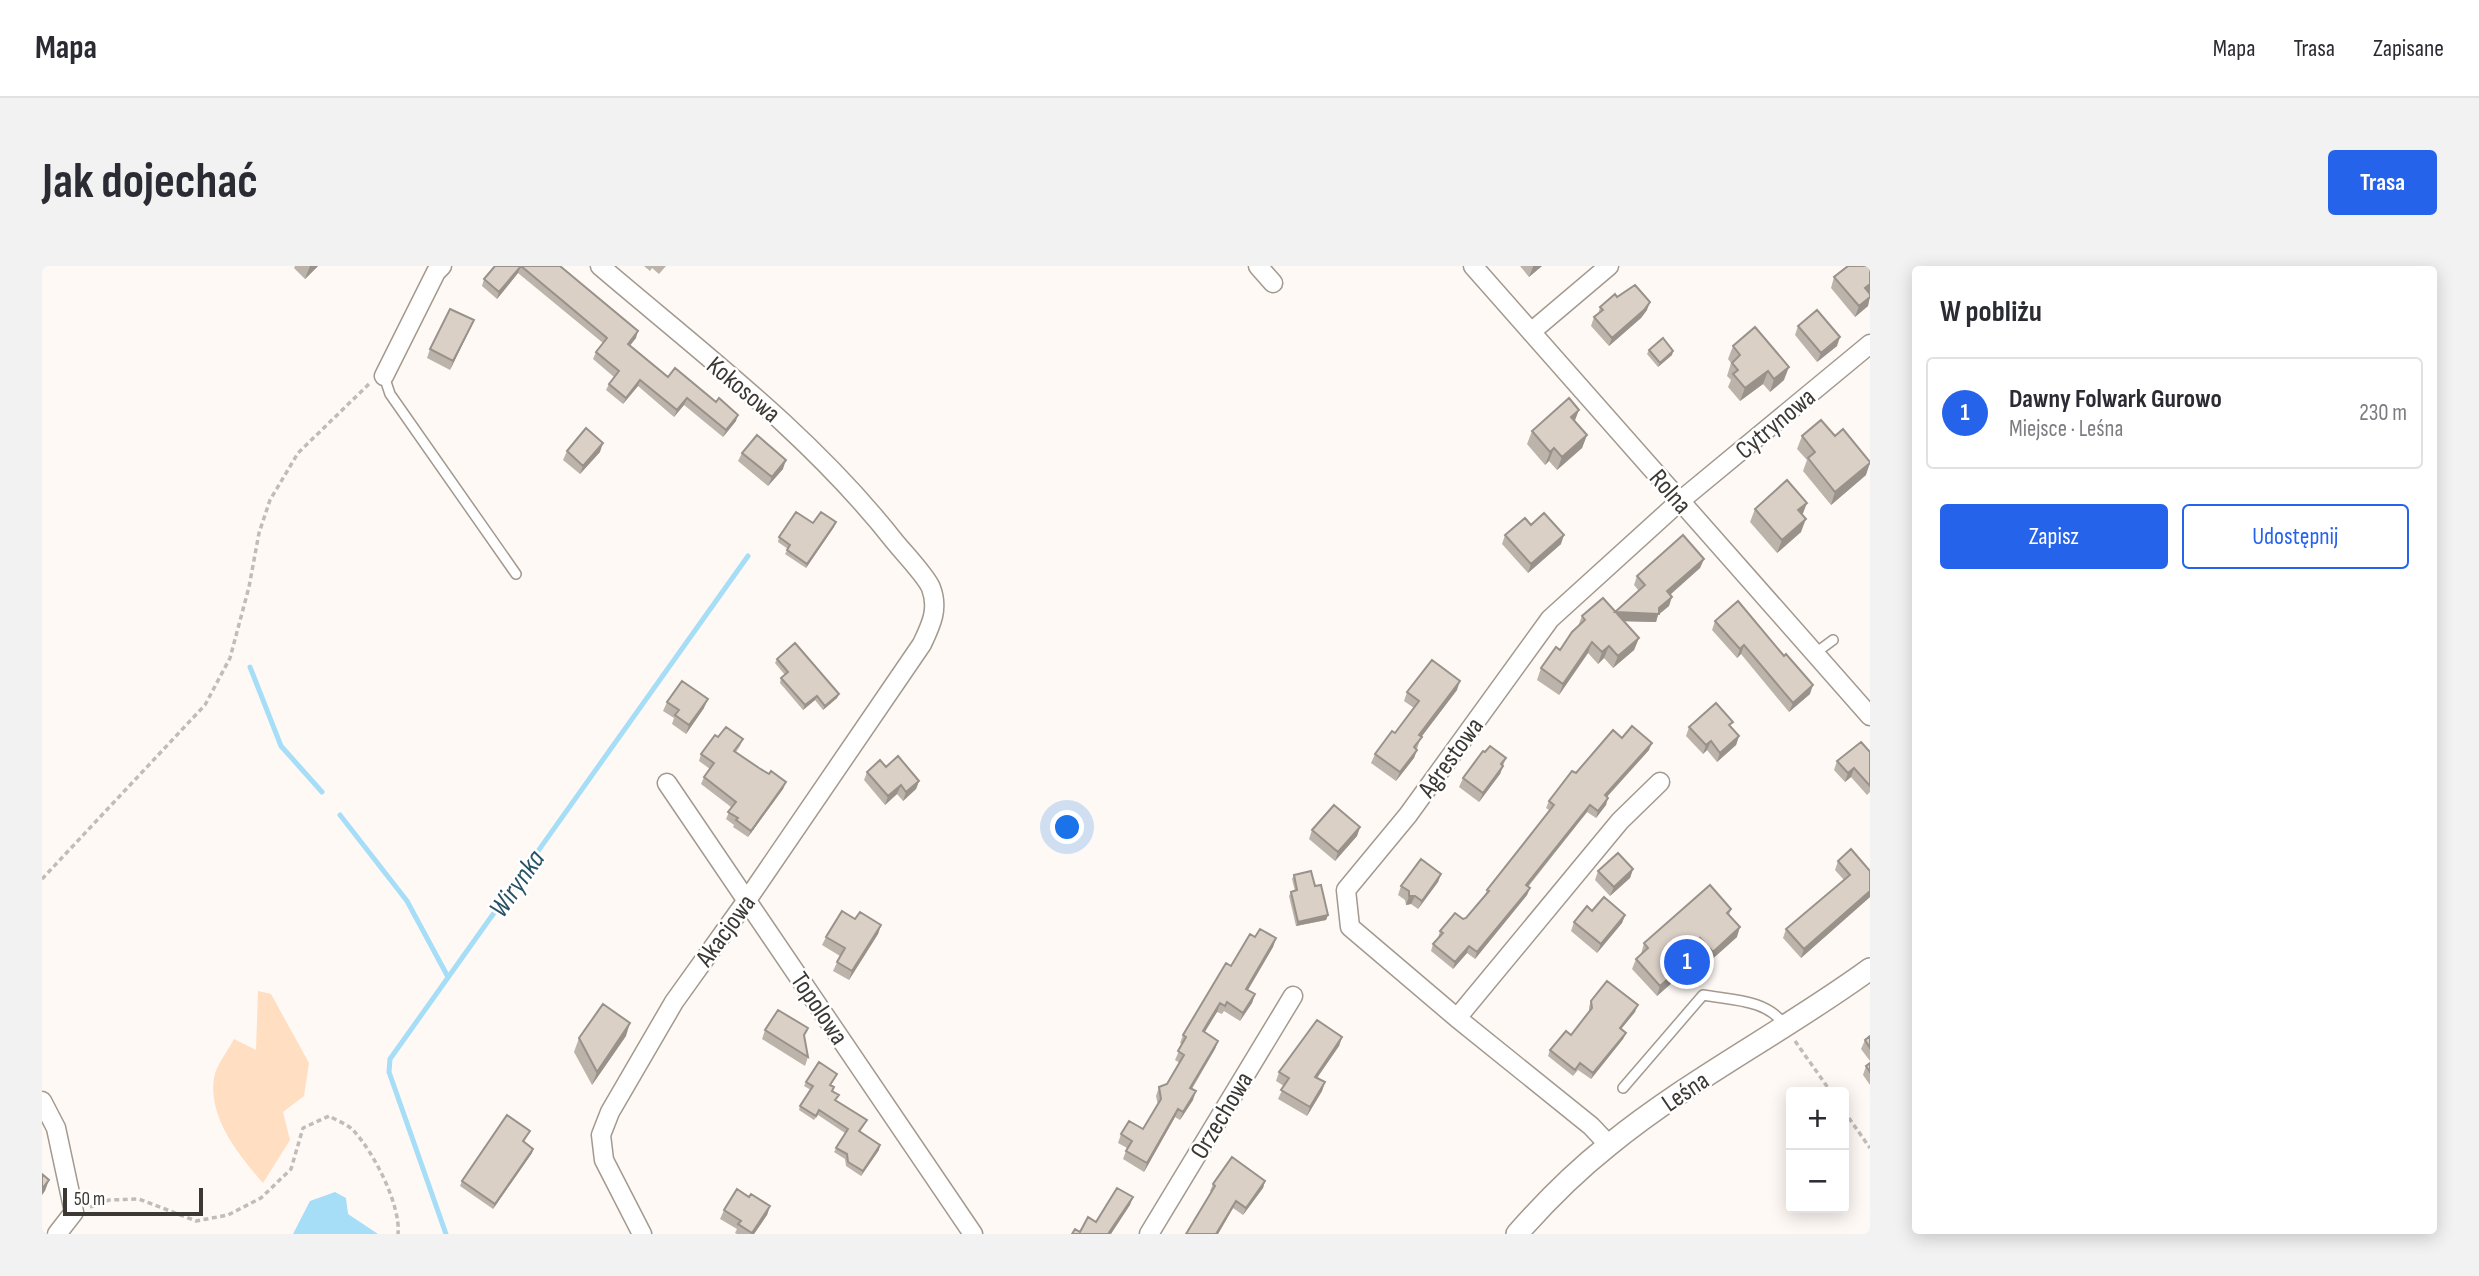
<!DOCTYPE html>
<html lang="pl">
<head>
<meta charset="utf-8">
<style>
	:root { --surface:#fff; --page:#f2f2f3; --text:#2b2b33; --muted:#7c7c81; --line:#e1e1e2; --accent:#2563eb }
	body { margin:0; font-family:"Sofia Sans Condensed",sans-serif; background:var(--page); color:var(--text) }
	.controls { position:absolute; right:21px; bottom:21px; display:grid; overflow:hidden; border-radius:7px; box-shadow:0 4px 18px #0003 }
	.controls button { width:63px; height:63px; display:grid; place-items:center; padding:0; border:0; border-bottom:2px solid var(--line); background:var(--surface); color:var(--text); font:35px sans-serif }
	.scale { position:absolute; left:21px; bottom:18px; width:140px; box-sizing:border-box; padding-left:7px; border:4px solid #3c3834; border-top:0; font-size:19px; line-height:24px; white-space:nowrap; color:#3c3834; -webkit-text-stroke:5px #fff; paint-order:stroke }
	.you { position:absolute; left:1026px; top:562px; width:24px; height:24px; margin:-18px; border:5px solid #fff; border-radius:50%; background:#1a73e8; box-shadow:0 0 0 10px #1a73e833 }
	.badge { display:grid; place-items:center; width:46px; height:46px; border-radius:50%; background:var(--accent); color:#fff; font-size:23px; font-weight:700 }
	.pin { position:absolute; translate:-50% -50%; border:4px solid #fff; box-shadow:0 2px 7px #0006 }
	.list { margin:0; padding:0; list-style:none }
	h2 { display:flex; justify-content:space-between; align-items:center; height:91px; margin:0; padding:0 28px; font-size:30px }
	h2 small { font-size:23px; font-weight:400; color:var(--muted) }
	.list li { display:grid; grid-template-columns:46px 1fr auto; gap:21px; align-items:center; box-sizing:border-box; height:112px; margin:0 14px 14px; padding:0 14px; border:2px solid var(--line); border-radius:7px }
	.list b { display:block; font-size:26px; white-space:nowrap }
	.list p { margin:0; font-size:23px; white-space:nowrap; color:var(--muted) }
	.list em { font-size:23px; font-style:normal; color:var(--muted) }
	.actions { display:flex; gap:14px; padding:21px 28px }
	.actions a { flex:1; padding:16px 0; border:2px solid var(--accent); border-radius:7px; text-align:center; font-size:24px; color:var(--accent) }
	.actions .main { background:var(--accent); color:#fff }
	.map { position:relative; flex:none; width:1828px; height:968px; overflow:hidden; border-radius:7px }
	header { display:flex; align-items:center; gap:42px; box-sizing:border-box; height:98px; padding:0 35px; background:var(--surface); border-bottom:2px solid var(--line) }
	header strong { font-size:33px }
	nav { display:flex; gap:38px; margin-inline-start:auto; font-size:24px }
	.intro { display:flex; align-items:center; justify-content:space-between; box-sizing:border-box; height:168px; padding:0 42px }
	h1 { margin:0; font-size:49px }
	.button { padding:18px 32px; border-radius:7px; background:var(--accent); color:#fff; font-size:24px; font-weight:700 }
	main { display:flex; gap:42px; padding:0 42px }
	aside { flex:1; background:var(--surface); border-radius:7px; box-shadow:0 4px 18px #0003 }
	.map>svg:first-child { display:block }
	.green { fill:#ffdec1 }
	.water { fill:#a6ddf7 }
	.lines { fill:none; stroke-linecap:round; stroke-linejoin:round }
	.stream { stroke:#a6ddf7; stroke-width:5 }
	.service-casing { stroke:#a3998f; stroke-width:12 }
	.minor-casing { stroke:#a3998f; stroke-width:21 }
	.tertiary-casing { stroke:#a3998f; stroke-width:24 }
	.path { stroke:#c1bcb8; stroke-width:3.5; stroke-dasharray:5 3.5; stroke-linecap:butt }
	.service { stroke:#fff; stroke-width:9 }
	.minor { stroke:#fff; stroke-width:18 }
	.tertiary { stroke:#fff; stroke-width:21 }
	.wall { fill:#bcb3aa }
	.shaded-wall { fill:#99928b }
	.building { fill:#dbd0c6; stroke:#99928b; stroke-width:2 }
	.labels { text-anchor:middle; stroke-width:5; stroke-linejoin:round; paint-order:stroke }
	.street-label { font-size:26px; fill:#3c3834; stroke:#fff }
	.water-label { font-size:28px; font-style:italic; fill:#285265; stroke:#fff }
</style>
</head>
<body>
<header>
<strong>Mapa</strong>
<nav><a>Mapa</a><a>Trasa</a><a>Zapisane</a></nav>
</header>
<div class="intro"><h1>Jak dojechać</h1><a class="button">Trasa</a></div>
<main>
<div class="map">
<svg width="1828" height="968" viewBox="0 0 1828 968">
	<rect width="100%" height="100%" fill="#fef9f5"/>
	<path class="green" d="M216 725 229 728 267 797 262 830 241 846 248 874 221 917C197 889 166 852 172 812 174 799 186 785 192 773L214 784Z"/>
	<path class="water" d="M293 926 304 932 306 948 336 968H251L268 935Z"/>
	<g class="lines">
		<path class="stream" d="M208 401 239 480 280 526
			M298 549 365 635 406 711
			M404 968 347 806 348 793 706 290"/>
		<g class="service-casing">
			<path id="service" d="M342 110 348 128 474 308
				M1772 388 1791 374
				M1581 822 1661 729C1689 734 1726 733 1743 760"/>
		</g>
		<g class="minor-casing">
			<path id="minor" d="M558 0C660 87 770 170 853 276 862 287 885 311 889 322 897 343 889 359 880 378L705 634 632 736 568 846 559 869 562 894 600 968
				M1216 0 1231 17
				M1431 0 1828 450
				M1489 66 1567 0
				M342 110 394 6 400 0
				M625 517 931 968
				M1415 752 1578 555 1618 516
				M0 835 14 862 32 946 15 968
				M1567 879 1549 860 1415 752 1308 661 1304 624 1366 549 1508 353 1638 235 1828 78
				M1107 968 1251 730"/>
		</g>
		<g class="tertiary-casing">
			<path id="tertiary" d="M1475 968C1503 936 1533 906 1567 879 1648 813 1743 765 1828 703"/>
		</g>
		<path class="path" d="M0 613 163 439 188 392 207 321 217 267 228 234 256 187 328 117
			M1753 775 1789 826
			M1802 845 1828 882
			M48 941 67 934 97 933 154 955 186 949 219 932 249 903 261 862 287 850C294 854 305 858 311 864 331 885 359 939 356 968"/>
		<use href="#service" class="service"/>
		<use href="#minor" class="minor"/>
		<use href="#tertiary" class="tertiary"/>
	</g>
	<path class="wall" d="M253 0H276L263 13 252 2Z
		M453 0H518L594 72 588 80 626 111 694 155 681 171 642 139 632 151 596 120 581 138 564 124 567 118 572 111 551 93 554 86 561 77 476 7 455 33 440 20 442 13Z
		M602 0H624L617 8 610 2 608 5Z
		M1478 0H1500L1487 11Z
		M1828 0V26L1827 27 1826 40 1813 51 1789 22 1792 11Z
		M1575 31 1605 44 1599 52 1567 80 1549 60 1552 51 1556 49 1558 41Z
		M432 54 428 63 408 104 385 92 388 83Z
		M1756 60 1795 80 1775 96 1753 69Z
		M1691 80 1742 114 1728 126 1721 118 1698 135 1686 121 1689 114 1685 110 1689 97 1686 93Z
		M1607 84 1631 85 1630 89 1616 101 1605 88Z
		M1533 155 1545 169 1540 182 1515 204 1507 195 1503 199 1485 178 1490 165Z
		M1760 170 1824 209 1789 239 1761 205 1765 194 1755 183Z
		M525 185 558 186 538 208 521 194Z
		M700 187 741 203 726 220 696 195Z
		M1713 243 1760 249 1759 266 1735 287 1708 256Z
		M1489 259 1519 278 1486 307 1460 278 1463 269Z
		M792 261 764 302 743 288 746 283 736 276 737 271Z
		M1662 293 1658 302 1628 329 1627 340 1616 349 1614 356 1582 355 1597 372 1592 384 1571 402 1562 392 1556 398 1546 387 1517 429 1495 414 1499 402 1518 384 1536 360 1540 350 1573 346 1597 325 1592 319 1595 310Z
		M1673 355 1742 390 1768 428 1747 446 1699 388 1695 392 1670 364Z
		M735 393 797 428 795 432 781 444 773 434 761 444 738 417 739 412 743 409 733 397Z
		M1415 424 1379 471 1372 492 1354 515 1329 497 1333 488 1353 467 1372 442 1362 435 1365 426Z
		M625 436 662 442 644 468 630 458 632 452 621 445Z
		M1647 461H1689L1697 470 1694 479 1675 496 1665 484 1661 488 1644 470Z
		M676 471 701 473 698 480 694 486 717 502 744 516 741 523 706 571 691 561 692 559 684 553 689 541 659 518 662 511 668 503 657 495 659 488Z
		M1580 472 1607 484 1565 531 1564 539 1554 552 1545 546 1486 621 1488 622 1485 629 1433 693 1425 687 1411 703 1389 685 1391 678 1396 672 1398 665 1424 652 1443 630 1445 624 1507 544 1504 542 1507 535 1534 507Z
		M1443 486 1464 492 1458 508 1437 536 1417 521 1421 512Z
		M1828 486V526L1825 529 1809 511 1803 516 1792 504 1795 495Z
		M844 501 877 515 874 523 861 535 855 528 843 539 822 514 825 506Z
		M1318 561 1315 570 1293 595 1267 573 1270 564Z
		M1796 595 1828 605V631L1759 692 1741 672 1744 663 1802 614 1793 604Z
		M1591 603 1588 612 1568 630 1553 614 1556 605Z
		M1399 608 1396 616 1376 643 1369 638 1364 639 1363 634 1356 629 1359 620Z
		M1252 609 1273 620 1286 649 1284 654 1254 660 1247 630 1249 626 1253 625 1250 613Z
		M1689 643 1687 649 1695 671 1667 696 1654 682 1632 702 1635 705 1632 715 1615 730 1590 703 1594 693 1599 688 1602 677Z
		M1550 645 1583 649 1580 657 1555 687 1529 665 1532 656Z
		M813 653 839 659 836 668 807 714 791 705 798 690 780 679 784 671Z
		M1213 671 1234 672 1231 681 1206 724 1213 728 1210 737 1198 755 1182 745 1180 748 1175 746 1162 766 1176 775 1173 783 1150 823 1151 834 1138 854 1133 851 1102 906 1081 893 1085 882 1076 877 1079 868 1101 863 1116 839 1114 830 1117 821 1125 818 1138 797 1133 794 1140 778 1138 777 1141 769 1189 700Z
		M1549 735 1593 746 1579 763 1584 767 1581 773 1549 813 1536 804 1531 810 1506 790 1508 784 1529 769 1547 746V741Z
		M723 764 762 772 766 791 763 800 720 773Z
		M584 770 550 819 532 786 537 772Z
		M1828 770V795L1819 783 1823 774Z
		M1300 771 1297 780 1275 812 1283 816 1280 825 1265 850 1236 833 1242 820 1234 815 1237 806Z
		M1828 797V819L1821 809 1824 800Z
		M795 808 789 819 792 821 791 825 794 835 823 858 818 866 837 884 819 910 804 900 803 893 792 886 803 867 776 849 772 854 757 844 758 840 769 824 762 820 764 816Z
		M488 865 482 876 491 883 490 887 451 943 418 920 420 915Z
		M1223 915 1221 922 1201 949 1191 942 1176 968H1144L1169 926 1168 925 1171 918Z
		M707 931 728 940 725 949 712 968H695L693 967 695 963 678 953 682 944Z"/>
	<path class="shaded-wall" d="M268 0H276L263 13Z
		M479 0 476 7 455 33 457 26Z
		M1491 0H1500L1487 11 1491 1Z
		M1828 18V26L1819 33 1823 22Z
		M1828 31 1826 40 1813 51 1817 40Z
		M1608 36 1605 44 1599 52 1567 80 1570 72Z
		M432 54 428 63 408 104 411 95Z
		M596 65 594 72 583 85 586 78Z
		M1798 71 1795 80 1775 96 1779 87Z
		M1631 85 1630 89 1616 101 1618 97Z
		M1747 101 1742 114 1728 126 1732 113Z
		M1726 105 1721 118 1698 135 1703 122Z
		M598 114 596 120 581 138 584 132Z
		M645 132 642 139 632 151 635 144Z
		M1537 144 1532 157 1529 151Z
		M696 149 694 155 681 171 684 164Z
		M1545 169 1540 182 1515 204 1520 191Z
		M561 177 558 186 538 208 541 200Z
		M1512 182 1507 195 1503 199 1508 186Z
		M744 194 741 203 726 220 730 211Z
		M1828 197 1824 209 1789 239 1793 226Z
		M1765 237 1760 250 1756 244Z
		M1764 253 1759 266 1735 287 1740 274Z
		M794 256 792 261 764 302 765 298Z
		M1522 269 1519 278 1486 307 1489 298Z
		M1662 293 1658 302 1622 334 1625 325Z
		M1630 331 1627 340 1616 349 1614 356 1570 355 1573 346 1617 342Z
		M1597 372 1592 384 1571 402 1576 390Z
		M1550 376 1546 387 1517 429 1521 418Z
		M1702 379 1699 388 1695 392 1698 383Z
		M1567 380 1562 392 1556 398 1560 386Z
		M1418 415 1415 424 1374 478 1377 469Z
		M1771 419 1768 428 1747 446 1751 437Z
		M797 428 795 432 781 444 783 440Z
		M775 430 773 434 761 444 763 439Z
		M666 433 662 442 644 468 647 459Z
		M1697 470 1694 479 1675 496 1678 487Z
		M1669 475 1665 484 1661 488 1664 479Z
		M1610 477 1607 484 1560 536 1563 529Z
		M1375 484 1372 492 1354 515 1358 506Z
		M1461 500 1458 508 1437 536 1441 527Z
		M1812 502 1809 511 1803 516 1806 507Z
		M877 515 874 523 861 535 864 526Z
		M744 516 741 523 706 571 709 565Z
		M859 519 855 528 843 539 846 530Z
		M1566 532 1564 539 1554 552 1556 545Z
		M1548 539 1545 546 1481 626 1484 619Z
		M1318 561 1315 570 1293 595 1296 586Z
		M1591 603 1588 612 1568 630 1572 621Z
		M1399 608 1396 616 1376 643 1380 635Z
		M1488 622 1485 629 1433 693 1435 686Z
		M1828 625V631L1759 692 1762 683Z
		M1367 630H1373L1369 638 1364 639Z
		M1286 649 1284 654 1254 660 1256 656Z
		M1583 649 1580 657 1555 687 1559 678Z
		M839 659 836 668 807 714 810 705Z
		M1698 661 1695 671 1667 696 1671 686Z
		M1234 672 1231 681 1201 732 1204 723Z
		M1658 672 1654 682 1625 709 1629 699Z
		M1427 680 1425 687 1411 703 1413 696Z
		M1635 705 1632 715 1615 730 1618 720Z
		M1213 728 1210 737 1198 755 1201 747Z
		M1178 737 1175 746 1158 774 1161 765Z
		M1596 739 1593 746 1575 768 1578 762Z
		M588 757 584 770 550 819 555 806Z
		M1584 767 1581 773 1549 813 1551 807Z
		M1300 771 1297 780 1270 819 1273 811Z
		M1176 775 1173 783 1145 830 1148 822Z
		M1283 816 1280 825 1265 850 1268 841Z
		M1154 825 1151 834 1138 854 1141 846Z
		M1136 843 1133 851 1102 906 1105 897Z
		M838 879 837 884 819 910 821 905Z
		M491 883 490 887 451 943 453 938Z
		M7 914 3 925 0 929V923Z
		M1223 915 1221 922 1201 949 1204 942Z
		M1091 931 1088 939 1069 968H1066Z
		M1194 935 1191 942 1176 968H1174Z
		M728 940 725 949 712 968H710Z"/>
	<path class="building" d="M453 0H479L457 26 442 13Z
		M479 0H518L596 65 586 78 626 111 633 102 674 136 677 132 696 149 684 164 645 132 635 144 598 114 584 132 567 118 577 105 554 86 565 72Z
		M1806 0H1828V18L1823 22 1828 28V31L1817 40 1792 11Z
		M1593 19 1608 36 1602 44 1570 72 1552 51 1561 44 1558 41 1573 28 1575 31Z
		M408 43 432 54 411 95 388 83Z
		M1775 44 1798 71 1779 87 1756 60Z
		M1713 61 1747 101 1732 113 1726 105 1703 122 1691 108 1696 104 1690 97 1698 89 1691 80Z
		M1621 72 1631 85 1618 97 1607 84Z
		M1527 132 1537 144 1529 151 1545 169 1520 191 1512 182 1508 186 1490 165Z
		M1779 154 1793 170 1801 163 1828 196V197L1793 226 1766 192 1773 186 1760 170Z
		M544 162 561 177 541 200 525 185Z
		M715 169 744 194 730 211 700 187Z
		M1745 214 1765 237 1756 244 1764 253 1740 274 1713 243Z
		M754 246 771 257 779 246 794 256 765 298 745 284 748 279 737 271Z
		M1502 247 1522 269 1489 298 1463 269 1483 252 1489 259Z
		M1641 269 1662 293 1625 325 1630 331 1617 342V348L1573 346 1603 319 1595 310Z
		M1561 332 1597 372 1576 390 1567 380 1560 386 1550 376 1521 418 1499 402 1514 381 1518 384 1530 366 1543 354 1540 350Z
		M1696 335 1742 390 1744 388 1771 419 1751 437 1702 379 1698 383 1673 355Z
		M753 377 797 428 783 440 775 430 763 439 739 412 746 406 735 393Z
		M1390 394 1418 415 1377 469 1380 471 1372 481 1375 484 1358 506 1333 488 1350 465 1353 467 1377 435 1365 426Z
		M640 415 666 433 647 459 633 449 637 444 625 436Z
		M1674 437 1691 456 1687 459 1697 470 1678 487 1669 475 1664 479 1647 461Z
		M1590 460 1610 477 1563 529 1566 532 1556 545 1548 539 1484 619 1488 622 1435 686 1427 680 1413 696 1391 678 1401 667 1398 665 1413 647 1421 653 1424 652 1447 625 1445 624 1512 539 1507 535 1530 505 1534 507 1571 464 1580 472Z
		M684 461 701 473 692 485 717 502 727 508 729 505 744 516 709 565 694 554 696 552 686 546 694 536 662 511 672 497 659 488 673 469 676 471Z
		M1819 476 1828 486V520L1812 502 1806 507 1795 495Z
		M1448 480 1464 492 1459 498 1461 500 1441 527 1421 512 1441 485 1443 486Z
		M856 490 877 515 864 526 859 519 846 530 825 506 838 494 844 501Z
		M1292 539 1318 561 1296 586 1270 564Z
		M1809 583 1828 605V625L1762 683 1744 663 1808 609 1796 595Z
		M1576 587 1591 603 1572 621 1556 605Z
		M1379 593 1399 608 1380 635 1373 630H1367V625L1359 620Z
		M1269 605 1273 620 1279 619 1286 649 1256 656 1249 626 1255 624 1252 609Z
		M1668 619 1689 643 1685 647 1698 661 1671 686 1658 672 1629 699 1635 705 1618 720 1594 693 1606 682 1602 677Z
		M1562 631 1583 649 1559 678 1532 656 1545 640 1550 645Z
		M800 645 813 653 818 646 839 659 810 705 795 696 803 682 784 671Z
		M1218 663 1234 672 1204 723 1213 728 1201 747 1185 736 1183 740 1178 737 1161 765 1176 775 1148 822 1154 825 1141 846 1136 843 1105 897 1084 885 1090 875 1079 868 1087 855 1101 863 1119 833 1117 821 1125 818 1142 789 1136 785 1144 771 1141 769 1184 697 1189 700 1208 668 1213 671Z
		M1565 715 1596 739 1578 762 1584 767 1551 807 1538 797 1533 804 1508 784 1524 765 1529 769 1550 742 1549 735Z
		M561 738 588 757 555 806 537 772Z
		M736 744 766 762 762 769 766 791 723 764Z
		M1275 754 1300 771 1273 811 1283 816 1268 841 1239 824 1247 812 1237 806Z
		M1828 770V782L1823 774Z
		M777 796 795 808 788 819 792 821 790 825 797 829 793 834 825 854 817 865 838 879 821 905 806 896 805 888 794 882 806 863 777 844 774 850 758 840 771 820 764 816Z
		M1828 797V806L1824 800Z
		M465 849 488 865 481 875 491 883 453 938 420 915Z
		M1190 891 1223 915 1204 942 1194 935 1174 968H1144L1173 920 1171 918Z
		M0 908 7 914 0 923Z
		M1075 922 1091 931 1066 968H1030L1033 963 1038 966 1046 951 1054 956Z
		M695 923 707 931 709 928 728 940 710 967 696 958 699 955 682 944Z"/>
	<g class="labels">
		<g class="street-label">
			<text transform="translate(702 123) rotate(40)" y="9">Kokosowa</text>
			<text transform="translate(1733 157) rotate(-40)" y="9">Cytrynowa</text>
			<text transform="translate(1629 225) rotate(49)" y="9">Rolna</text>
			<text transform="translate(1408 491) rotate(-54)" y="9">Agrestowa</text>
			<text transform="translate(683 664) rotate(-54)" y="9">Akacjowa</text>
			<text transform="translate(778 742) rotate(56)" y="9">Topolowa</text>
			<text transform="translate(1643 825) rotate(-34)" y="9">Leśna</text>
			<text transform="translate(1179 849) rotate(-59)" y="9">Orzechowa</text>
		</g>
		<g class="water-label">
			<text transform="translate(474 617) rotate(-55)" y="10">Wirynka</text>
		</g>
	</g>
</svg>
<div class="controls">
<button>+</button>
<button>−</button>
</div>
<div class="scale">50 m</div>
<div class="you"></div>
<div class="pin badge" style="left:1645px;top:696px">1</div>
</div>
<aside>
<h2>W pobliżu<small></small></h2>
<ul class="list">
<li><span class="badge">1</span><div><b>Dawny Folwark Gurowo</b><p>Miejsce · Leśna</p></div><em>230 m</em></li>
</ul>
<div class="actions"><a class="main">Zapisz</a><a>Udostępnij</a></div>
</aside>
</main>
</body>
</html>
